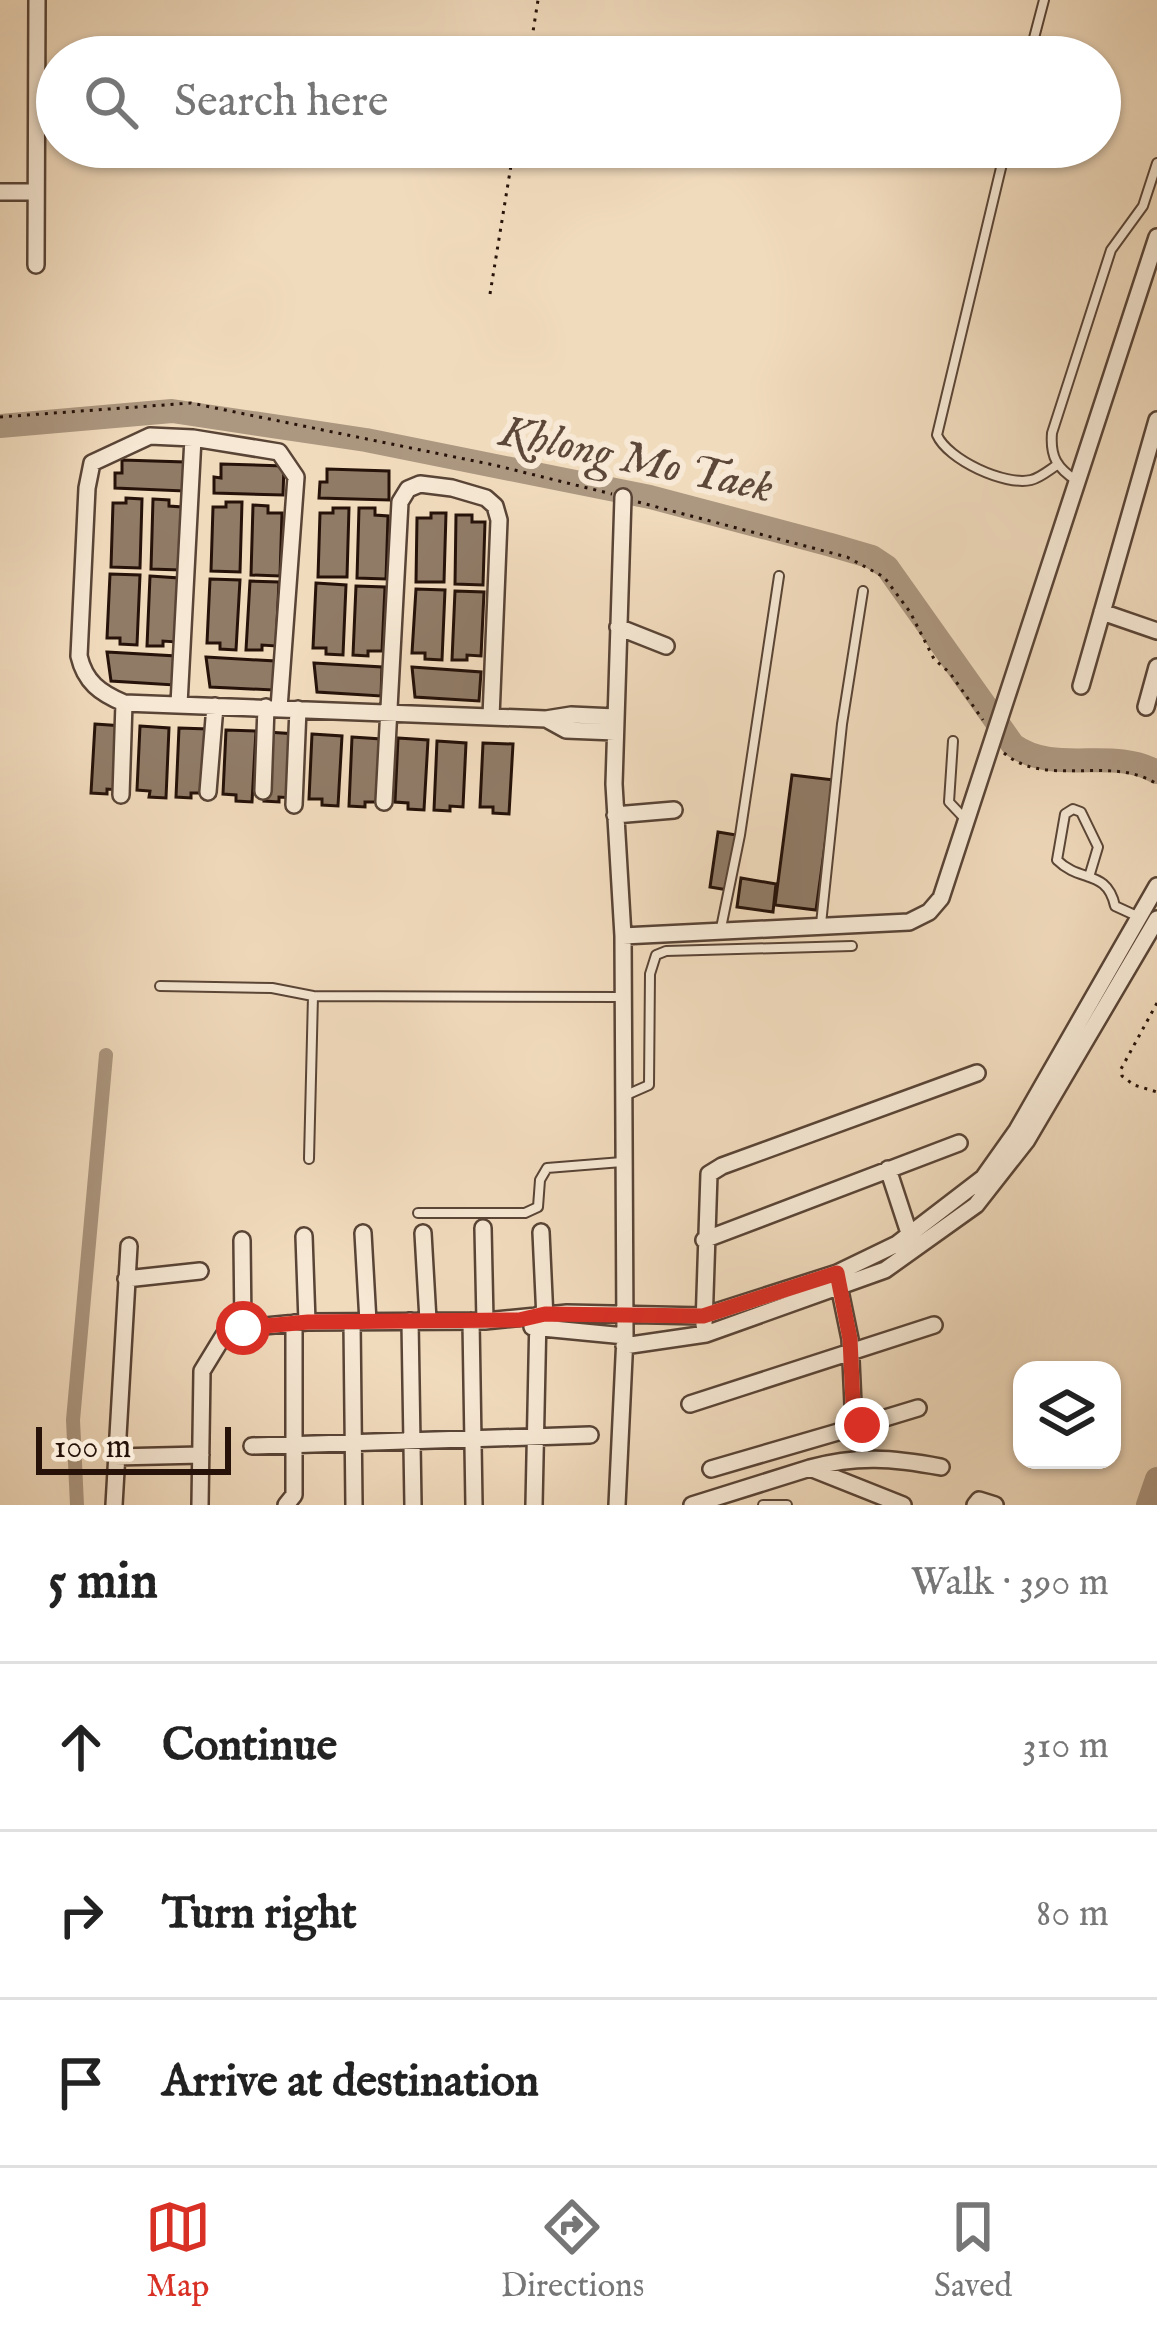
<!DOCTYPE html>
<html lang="en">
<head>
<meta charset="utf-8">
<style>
	:root { --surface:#fff; --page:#f6f6f6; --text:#222; --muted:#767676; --line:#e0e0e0; --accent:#d93025 }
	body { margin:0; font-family:"IM FELL English",serif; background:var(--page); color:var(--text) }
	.controls { position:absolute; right:36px; bottom:36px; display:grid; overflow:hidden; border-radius:24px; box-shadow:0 3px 9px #0004 }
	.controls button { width:108px; height:108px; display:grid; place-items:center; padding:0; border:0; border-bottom:3px solid var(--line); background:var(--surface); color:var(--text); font:60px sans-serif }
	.scale { position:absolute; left:36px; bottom:30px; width:195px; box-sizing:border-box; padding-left:12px; border:6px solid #261209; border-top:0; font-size:33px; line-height:42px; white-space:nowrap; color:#261209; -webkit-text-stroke:9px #f6e8d4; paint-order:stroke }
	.stop { position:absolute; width:36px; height:36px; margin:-27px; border:9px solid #d93025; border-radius:50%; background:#fff }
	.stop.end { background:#d93025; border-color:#fff; box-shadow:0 3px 12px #0008 }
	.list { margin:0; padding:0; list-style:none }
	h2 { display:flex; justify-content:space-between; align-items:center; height:156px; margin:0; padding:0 48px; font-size:51px }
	h2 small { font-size:39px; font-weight:400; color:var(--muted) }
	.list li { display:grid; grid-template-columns:78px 1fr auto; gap:36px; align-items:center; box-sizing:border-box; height:168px; padding:0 48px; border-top:3px solid var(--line) }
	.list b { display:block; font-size:45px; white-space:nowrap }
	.list em { font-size:39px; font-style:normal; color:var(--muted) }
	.icon { flex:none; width:66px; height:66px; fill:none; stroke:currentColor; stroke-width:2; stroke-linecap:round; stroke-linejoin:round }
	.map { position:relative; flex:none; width:1157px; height:1505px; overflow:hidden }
	.search { position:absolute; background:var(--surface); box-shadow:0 3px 9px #0004; left:36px; right:36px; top:36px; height:132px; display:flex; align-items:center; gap:30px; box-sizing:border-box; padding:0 42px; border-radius:66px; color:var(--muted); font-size:45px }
	.sheet { height:660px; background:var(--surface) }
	nav { display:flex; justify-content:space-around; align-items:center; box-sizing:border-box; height:168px; border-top:3px solid var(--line); background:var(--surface); font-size:33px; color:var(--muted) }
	nav a { display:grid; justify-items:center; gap:6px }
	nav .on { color:var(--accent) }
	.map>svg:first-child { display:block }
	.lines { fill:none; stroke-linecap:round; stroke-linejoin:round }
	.canal { stroke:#ac9780; stroke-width:14 }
	.river { stroke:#ac9780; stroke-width:24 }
	.building { fill:#907b67; stroke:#261209; stroke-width:3 }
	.lane-casing { stroke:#594436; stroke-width:12 }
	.street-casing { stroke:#594436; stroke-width:20 }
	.path { stroke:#261209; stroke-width:3; stroke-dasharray:3 6; stroke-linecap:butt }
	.lane { stroke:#f6e8d4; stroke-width:8 }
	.street { stroke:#f6e8d4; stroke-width:15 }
	.route { stroke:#d93025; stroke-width:15 }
	.labels { text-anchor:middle; stroke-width:12; stroke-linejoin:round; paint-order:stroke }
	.water-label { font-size:45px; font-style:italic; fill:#5c4739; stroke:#f6e8d4 }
</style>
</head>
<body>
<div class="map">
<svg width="1157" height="1505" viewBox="0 0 1157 1505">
	<rect width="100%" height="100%" fill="#f1dbbd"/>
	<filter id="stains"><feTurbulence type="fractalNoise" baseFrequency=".00167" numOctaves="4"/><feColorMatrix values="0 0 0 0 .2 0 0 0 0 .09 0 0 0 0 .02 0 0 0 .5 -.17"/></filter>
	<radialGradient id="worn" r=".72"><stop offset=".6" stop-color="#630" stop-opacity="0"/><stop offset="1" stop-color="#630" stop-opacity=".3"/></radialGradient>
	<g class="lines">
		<path class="canal" d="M77 1505 73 1420 106 1055"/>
		<path class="river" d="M0 426 172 411 366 440 650 497 831 545 872 557 887 567 1013 745C1056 776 1111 746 1157 772
			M1148 1505 1157 1479"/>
	</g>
	<path class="building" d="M122 460 185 462 184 491 115 488V473H122Z
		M221 464 284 466 283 495 214 493V477L221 478Z
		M327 469 389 471V500L319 498 320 482H327Z
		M126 498 142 499 140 568 111 567 113 503H126Z
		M153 499 169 500V506L182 507 180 570 151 569Z
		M226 502H242L240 572 211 571 213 507H226Z
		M253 505 268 506V513H282L280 576 251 575Z
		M333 508H349L347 577H318L320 513H333Z
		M359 508H375V515L388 516 386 579 357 578Z
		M431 513H446L444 582H416L417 518H431Z
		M456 515H472V522H485L483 585 455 584Z
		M110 574 140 575 137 645 120 644V638H107Z
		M150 576 179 578 176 642 163 641V646H147Z
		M210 579 240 580 236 650 220 649V643H207Z
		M250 581 279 582 276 646 262 645V650H246Z
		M316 583 346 585 343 655 326 654V648H313Z
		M356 586 385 587 382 651H368V656L353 655Z
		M416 589 445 590 442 660 425 659V653H412Z
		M455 591 484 592 481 656 467 655V660H452Z
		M107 652 176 656 174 685 111 681Z
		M206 657 275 661 273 690 210 687Z
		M314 663 382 667 381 696 317 692Z
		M412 667 481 672 479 701 415 697Z
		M95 724 123 726 120 790 107 789V794L91 793Z
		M140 726 169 728 166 798 149 797 150 791 137 790Z
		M179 728 208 729 205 793H191V798L176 797Z
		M226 730 256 731 252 802 236 801V795L223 794Z
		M267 732 296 734 293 798 279 797V802L264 801Z
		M312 734 342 736 338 806 322 805V799H309Z
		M352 737 381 739 378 802H365V807L349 806Z
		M398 738 428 740 424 810 408 809V803L395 802Z
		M437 741 466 743 463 807 450 806V811L434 810Z
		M483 743 513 744 509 814 493 813V807H480Z
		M792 775 834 780 816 910 775 905Z
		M718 832 736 835 728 890 710 887Z
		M741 878 776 884 773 912 737 907Z"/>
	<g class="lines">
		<g class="lane-casing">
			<path id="lane" d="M1029 57 1044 0
				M1006 147 937 435C948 460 1005 486 1031 480 1040 478 1049 470 1057 465
				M1077 481C1057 468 1050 457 1052 433L1111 250 1143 206 1157 163
				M953 741 949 802 966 820
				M1089 877 1098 847 1081 812 1073 809 1065 814 1057 860C1080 883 1107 869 1115 906L1139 917
				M821 924 842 724 863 591
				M721 928 740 835 779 576
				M160 986 272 988 313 996
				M624 1096 649 1085 650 974 656 955 666 951 852 946
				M309 1159 313 996 621 997
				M418 1213H525L538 1207 540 1180 547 1168 622 1162
				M763 1505H787"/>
		</g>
		<g class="street-casing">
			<path id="street" d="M0 192H35
				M36 265 37 0
				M623 497 614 784 623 936
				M1102 612 1157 631
				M618 627 666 646
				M1081 686 1157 420
				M179 704 193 438
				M1146 707 1157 667
				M279 708 296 477 279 452 193 438 150 436 92 463 87 488 79 656C85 682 100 693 124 703L546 719 571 715 615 717
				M546 719 566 730 615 732
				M263 791 266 707
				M208 792 215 706
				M121 795 124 703
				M384 802 400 502 408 489 420 484 452 488 486 498 495 506 499 520 491 717
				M294 805 298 709
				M615 815 674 810
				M888 1169 909 1233
				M483 1228 485 1321
				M541 1232 545 1319
				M363 1233 368 1322
				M423 1233 428 1320
				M304 1236 307 1322
				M242 1240 243 1328
				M704 1240 959 1143
				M126 1279 200 1271
				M410 1321 413 1505
				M471 1321 474 1505
				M352 1322 354 1505
				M704 1325 709 1174 722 1166 977 1073
				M532 1327 625 1336
				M624 1346 706 1334 885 1270 976 1205 1027 1140 1157 919
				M690 1404 934 1325
				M862 1425 918 1408
				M252 1446 590 1435
				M115 1457 201 1455
				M810 1468C857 1455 893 1458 941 1467
				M711 1469 862 1425 853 1404 850 1339 838 1281
				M114 1505 129 1246
				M200 1505 202 1371 224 1335 243 1328 307 1322 485 1321 567 1313 703 1316 837 1273 897 1244 983 1178 1017 1130 1157 886
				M286 1505 294 1495V1323
				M534 1505 538 1315
				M617 1505 625 1336 623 936 909 922 929 912 941 898 1157 237
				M692 1505 810 1468 903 1505
				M975 1505 979 1500 995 1505"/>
		</g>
		<path class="path" d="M529 57 538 0
			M490 294 514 147
			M0 417 191 403 494 465 612 494
			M638 502 847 557 884 577 910 612 934 659 950 673 983 720
			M1004 753C1046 789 1110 754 1157 784
			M1157 1003 1121 1069 1122 1076 1134 1085 1157 1092"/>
		<use href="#lane" class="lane"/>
		<use href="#street" class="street"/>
	</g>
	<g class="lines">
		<path class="route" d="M243 1328 308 1322 519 1320 545 1314 703 1316 837 1273 850 1339 853 1404 862 1425"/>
	</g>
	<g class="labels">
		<g class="water-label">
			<text transform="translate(637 457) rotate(12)" y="16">Khlong Mo Taek</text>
		</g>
	</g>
	<rect width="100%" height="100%" filter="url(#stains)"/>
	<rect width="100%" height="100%" fill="url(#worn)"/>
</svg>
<div class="controls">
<button><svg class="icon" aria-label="layers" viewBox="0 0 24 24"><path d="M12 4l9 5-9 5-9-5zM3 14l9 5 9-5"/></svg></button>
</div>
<div class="scale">100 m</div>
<div class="stop" style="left:243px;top:1328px"></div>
<div class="stop end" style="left:862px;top:1425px"></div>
<div class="search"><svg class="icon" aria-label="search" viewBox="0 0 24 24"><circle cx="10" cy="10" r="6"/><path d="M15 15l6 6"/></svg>Search here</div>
</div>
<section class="sheet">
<h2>5 min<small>Walk · 390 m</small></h2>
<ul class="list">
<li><svg class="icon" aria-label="ahead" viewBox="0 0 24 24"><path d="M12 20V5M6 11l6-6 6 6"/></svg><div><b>Continue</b></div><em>310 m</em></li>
<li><svg class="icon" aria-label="right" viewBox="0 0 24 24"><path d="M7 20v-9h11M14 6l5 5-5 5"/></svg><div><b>Turn right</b></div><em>80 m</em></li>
<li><svg class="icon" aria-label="arrive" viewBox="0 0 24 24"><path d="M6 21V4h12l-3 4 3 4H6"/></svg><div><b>Arrive at destination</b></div></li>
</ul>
</section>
<nav>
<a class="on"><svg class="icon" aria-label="map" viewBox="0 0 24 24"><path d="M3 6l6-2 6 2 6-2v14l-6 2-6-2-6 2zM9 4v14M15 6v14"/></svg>Map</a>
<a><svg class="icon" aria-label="directions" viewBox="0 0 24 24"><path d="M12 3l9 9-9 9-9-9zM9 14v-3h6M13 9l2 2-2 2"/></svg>Directions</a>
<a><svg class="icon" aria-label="saved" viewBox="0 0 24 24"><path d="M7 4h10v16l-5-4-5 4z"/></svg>Saved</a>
</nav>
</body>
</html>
